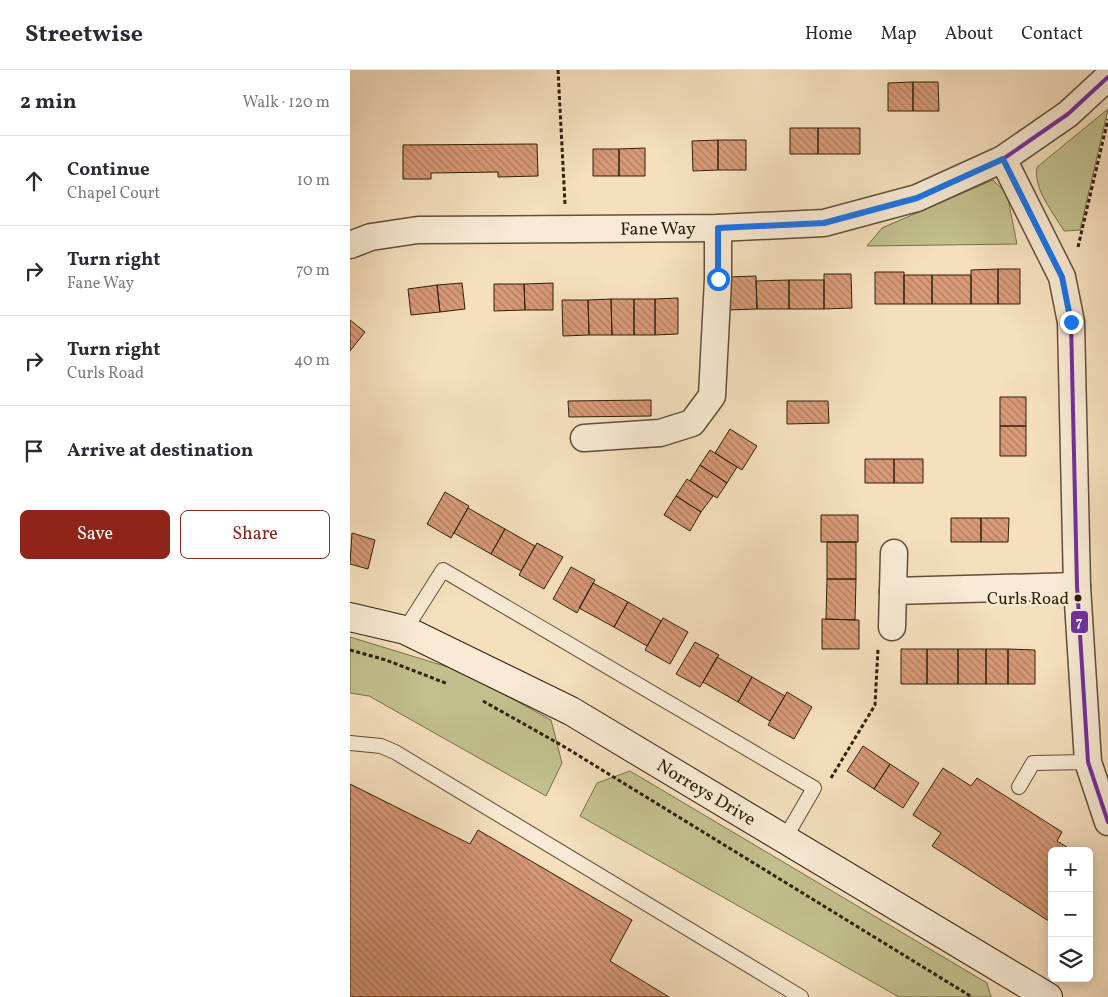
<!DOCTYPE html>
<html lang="en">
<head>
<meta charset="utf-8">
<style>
	:root { --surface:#fff; --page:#f7f7f7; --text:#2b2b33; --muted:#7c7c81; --line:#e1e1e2; --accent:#8f2418 }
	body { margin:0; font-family:Vollkorn,serif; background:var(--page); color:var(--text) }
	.controls { position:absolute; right:15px; bottom:15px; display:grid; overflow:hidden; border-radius:8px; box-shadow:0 2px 12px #0003 }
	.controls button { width:45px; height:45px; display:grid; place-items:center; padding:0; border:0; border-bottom:1px solid var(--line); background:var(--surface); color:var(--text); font:25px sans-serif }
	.stop { position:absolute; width:15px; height:15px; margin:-11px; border:4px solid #1a73e8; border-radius:50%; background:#fff }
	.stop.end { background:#1a73e8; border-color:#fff; box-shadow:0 1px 5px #0008 }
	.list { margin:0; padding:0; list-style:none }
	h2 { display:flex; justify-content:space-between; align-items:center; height:65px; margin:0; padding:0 20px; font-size:21px }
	h2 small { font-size:16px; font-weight:400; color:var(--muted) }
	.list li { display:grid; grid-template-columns:32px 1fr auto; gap:15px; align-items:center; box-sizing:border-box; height:90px; padding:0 20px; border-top:1px solid var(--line) }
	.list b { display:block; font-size:19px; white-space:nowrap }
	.list p { margin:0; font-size:16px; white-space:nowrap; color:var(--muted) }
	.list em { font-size:16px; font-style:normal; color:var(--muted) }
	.actions { display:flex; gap:10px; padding:15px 20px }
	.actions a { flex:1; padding:11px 0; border:1px solid var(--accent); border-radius:8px; text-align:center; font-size:18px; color:var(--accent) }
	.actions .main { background:var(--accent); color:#fff }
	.icon { flex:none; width:28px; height:28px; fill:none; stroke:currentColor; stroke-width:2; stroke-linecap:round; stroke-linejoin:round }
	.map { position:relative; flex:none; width:758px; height:927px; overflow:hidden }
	header { display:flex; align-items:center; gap:30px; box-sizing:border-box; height:70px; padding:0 25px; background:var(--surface); border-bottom:1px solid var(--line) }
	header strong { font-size:24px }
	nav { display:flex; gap:28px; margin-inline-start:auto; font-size:18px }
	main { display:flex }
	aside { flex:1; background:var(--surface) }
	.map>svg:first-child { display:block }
	.green { fill:#c2c08d; stroke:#78704d }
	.building { fill:url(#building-back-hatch); stroke:#2f210d }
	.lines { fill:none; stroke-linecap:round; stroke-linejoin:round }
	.lane-casing { stroke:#605039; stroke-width:16 }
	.street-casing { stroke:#605039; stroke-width:29 }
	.secondary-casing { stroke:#2f210d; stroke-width:30 }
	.path { stroke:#2f210d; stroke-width:3; stroke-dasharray:4 2.5; stroke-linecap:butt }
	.lane { stroke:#f8ead4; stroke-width:14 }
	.street { stroke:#f8ead4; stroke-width:26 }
	.secondary { stroke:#f8ead4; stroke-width:28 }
	.bus-1-casing { stroke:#f8ead4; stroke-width:8 }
	.bus-1 { stroke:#7030a0; stroke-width:4 }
	.route { stroke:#1a73e8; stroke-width:6 }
	.bus-dot { fill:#2f210d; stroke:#f8ead4; stroke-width:2 }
	.labels { text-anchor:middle; stroke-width:4.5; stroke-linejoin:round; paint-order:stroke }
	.bus-label { font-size:17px; fill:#2f210d; stroke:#f8ead4; text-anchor:end }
	.street-label { font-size:18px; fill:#2f210d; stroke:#f8ead4 }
	.line-badge { stroke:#f8ead4; stroke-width:2 }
	.badge-label { font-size:14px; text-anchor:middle; font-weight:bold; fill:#fff }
</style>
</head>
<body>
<header>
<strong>Streetwise</strong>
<nav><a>Home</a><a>Map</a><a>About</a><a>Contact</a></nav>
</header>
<main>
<aside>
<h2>2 min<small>Walk · 120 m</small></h2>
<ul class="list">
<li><svg class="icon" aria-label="ahead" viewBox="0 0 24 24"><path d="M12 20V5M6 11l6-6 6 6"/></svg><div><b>Continue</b><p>Chapel Court</p></div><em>10 m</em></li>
<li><svg class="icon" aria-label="right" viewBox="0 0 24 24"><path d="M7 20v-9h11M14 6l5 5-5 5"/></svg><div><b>Turn right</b><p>Fane Way</p></div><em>70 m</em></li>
<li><svg class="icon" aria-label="right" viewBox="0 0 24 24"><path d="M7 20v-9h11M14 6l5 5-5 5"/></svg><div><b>Turn right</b><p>Curls Road</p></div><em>40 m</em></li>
<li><svg class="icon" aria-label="arrive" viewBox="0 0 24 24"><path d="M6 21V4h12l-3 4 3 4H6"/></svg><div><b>Arrive at destination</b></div></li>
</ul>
<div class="actions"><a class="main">Save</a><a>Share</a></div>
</aside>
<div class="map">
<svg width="758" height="927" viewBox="0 0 758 927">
	<defs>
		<pattern id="building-back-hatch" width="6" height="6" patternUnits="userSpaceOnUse" patternTransform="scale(1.25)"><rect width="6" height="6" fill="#d79977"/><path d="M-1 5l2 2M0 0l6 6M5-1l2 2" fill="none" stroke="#af7c60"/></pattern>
	</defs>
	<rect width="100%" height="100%" fill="#f5dfbd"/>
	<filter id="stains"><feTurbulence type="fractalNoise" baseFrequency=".004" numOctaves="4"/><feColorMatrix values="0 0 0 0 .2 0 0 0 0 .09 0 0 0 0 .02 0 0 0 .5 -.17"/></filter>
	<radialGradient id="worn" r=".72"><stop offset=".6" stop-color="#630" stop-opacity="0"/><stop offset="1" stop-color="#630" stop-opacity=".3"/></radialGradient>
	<path class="green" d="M758 39 730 160 714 161C703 142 683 119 687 97Z
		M643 110 657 124 667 174 517 176 532 158Z
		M0 567 111 601 201 650 212 693 196 726 19 626 0 623Z
		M280 701 637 913 641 927H549L230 746 247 713Z"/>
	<path class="building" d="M563 12V41H538V13Z
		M563 12H588L589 41H563Z
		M440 58H468V84H440Z
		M468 58H510V84H468Z
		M368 70V100L343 101 342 71Z
		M368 70H396V100H368Z
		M187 74 188 106 148 107V102L81 103V109H53V75Z
		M295 78V106H269V79Z
		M243 79H269V106H243Z
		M648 199V234H621V200Z
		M648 199H670V234H648Z
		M525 202H554V234H525Z
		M474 204H501L502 238 474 239Z
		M554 205H582V234H554Z
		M582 205H621V234H582Z
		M406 206 407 239 377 240V207Z
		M439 210H474V239H439Z
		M439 210V239H407L406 211Z
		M112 213 115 239 90 242 87 215Z
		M203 213V240H175L174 214Z
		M144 214H174L175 240 144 241Z
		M87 215 90 242 61 245 58 219Z
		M328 228V264L305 265V229Z
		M261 229H284V265H262Z
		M261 229 262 265H239L238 230Z
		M284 229H305V265H284Z
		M212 230H238L239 265 213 266Z
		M0 250 15 262 0 281Z
		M650 327H676V356H650Z
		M301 330V346L219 347 218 331Z
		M437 331H478L479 353 437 354Z
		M650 356H676V386H650Z
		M380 359 407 376 392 400 365 383Z
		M360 380 387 397 377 413 350 395Z
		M515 389H544V413H515Z
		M544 389H573V413H544Z
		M350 395 377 413 367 428 340 411Z
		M337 409 363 426 351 442 326 426Z
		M95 422 119 436 101 468 77 454Z
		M326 426 351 442 340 461 314 445Z
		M118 438 155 459 141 484 104 463Z
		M471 445H508V472H471Z
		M601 448H631V472H601Z
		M631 448H659L658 472H631Z
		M155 459 185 476 171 501 141 484Z
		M2 463 25 470 18 499 0 494Z
		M477 472H506V509H477Z
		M187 473 213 487 194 519 169 505Z
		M221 497 245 510 227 543 203 529Z
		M477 509H506L505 550 476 549Z
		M243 513 278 532 264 557 229 538Z
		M278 532 311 551 297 576 264 557Z
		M313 548 338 562 320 594 295 580Z
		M472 549 509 550V579H472Z
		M345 572 369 585 350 617 326 604Z
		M551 579H577V614H551Z
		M577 579H608V614H577Z
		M608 579H636V614H608Z
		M636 579H658V614H636Z
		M658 579 685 580V614H658Z
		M367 587 402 607 388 632 353 612Z
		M402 607 435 626 420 651 388 632Z
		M437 622 462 637 444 669 418 655Z
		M513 676 540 694 524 719 497 701Z
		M540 694 569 713 553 738 524 719Z
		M593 698 621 716 627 708 712 762 707 771 723 781H702V853L582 776 591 763 563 745Z
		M0 714 120 774 128 760 282 850 260 891 319 927H0Z"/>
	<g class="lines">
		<g class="lane-casing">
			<path id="lane" d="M55 560 93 500 464 718 434 770
				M0 673 31 676 45 682 451 927
				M669 717 683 693 738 692"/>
		</g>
		<g class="street-casing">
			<g id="street">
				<path d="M653 89 712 207 721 252 727 516 738 692 758 752"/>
				<path id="s1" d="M0 175 21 167 68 160 368 158 474 153 567 128 653 89 718 44 758 7"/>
				<path d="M234 368 310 363 342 353 362 326 368 209V158"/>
				<path d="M544 483 543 521 727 516"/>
				<path d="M542 557 543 521"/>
			</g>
		</g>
		<g class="secondary-casing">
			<g id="secondary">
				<path id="s2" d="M0 547 55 560 221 641 698 927"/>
			</g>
		</g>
		<path class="path" d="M208 0 215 134
			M728 177 758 49
			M0 580 36 590 98 614
			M133 631 213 676 622 927
			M481 708 525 635 528 579"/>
		<use href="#lane" class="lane"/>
		<use href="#street" class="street"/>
		<use href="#secondary" class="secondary"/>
		<g class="bus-1-casing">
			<path id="bus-1" d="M758 7 718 44 653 89 712 207 721 252 727 516 738 692 758 752"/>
		</g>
		<use href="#bus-1" class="bus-1"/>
	</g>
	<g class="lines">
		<path class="route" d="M368 209V158L474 153 567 128 653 89 712 207 721 252"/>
	</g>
	<circle class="bus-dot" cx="728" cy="528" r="4.5"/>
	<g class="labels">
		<g class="bus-label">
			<text x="719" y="534">Curls Road</text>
		</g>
		<g class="street-label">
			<text dy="6" stroke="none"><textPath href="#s1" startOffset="310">Fane Way</textPath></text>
			<text dy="6" stroke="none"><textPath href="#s2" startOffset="399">Norreys Drive</textPath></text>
		</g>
	</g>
	<rect class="line-badge" x="720" y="540" width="19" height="24" rx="5" fill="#7030a0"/>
	<g class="badge-label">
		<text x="729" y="557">7</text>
	</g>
	<rect width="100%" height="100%" filter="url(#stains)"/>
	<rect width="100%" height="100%" fill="url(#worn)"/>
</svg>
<div class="controls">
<button>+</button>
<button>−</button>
<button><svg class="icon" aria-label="layers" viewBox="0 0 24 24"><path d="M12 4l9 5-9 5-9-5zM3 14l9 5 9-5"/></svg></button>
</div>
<div class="stop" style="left:368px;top:209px"></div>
<div class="stop end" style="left:721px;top:252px"></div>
</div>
</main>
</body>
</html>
